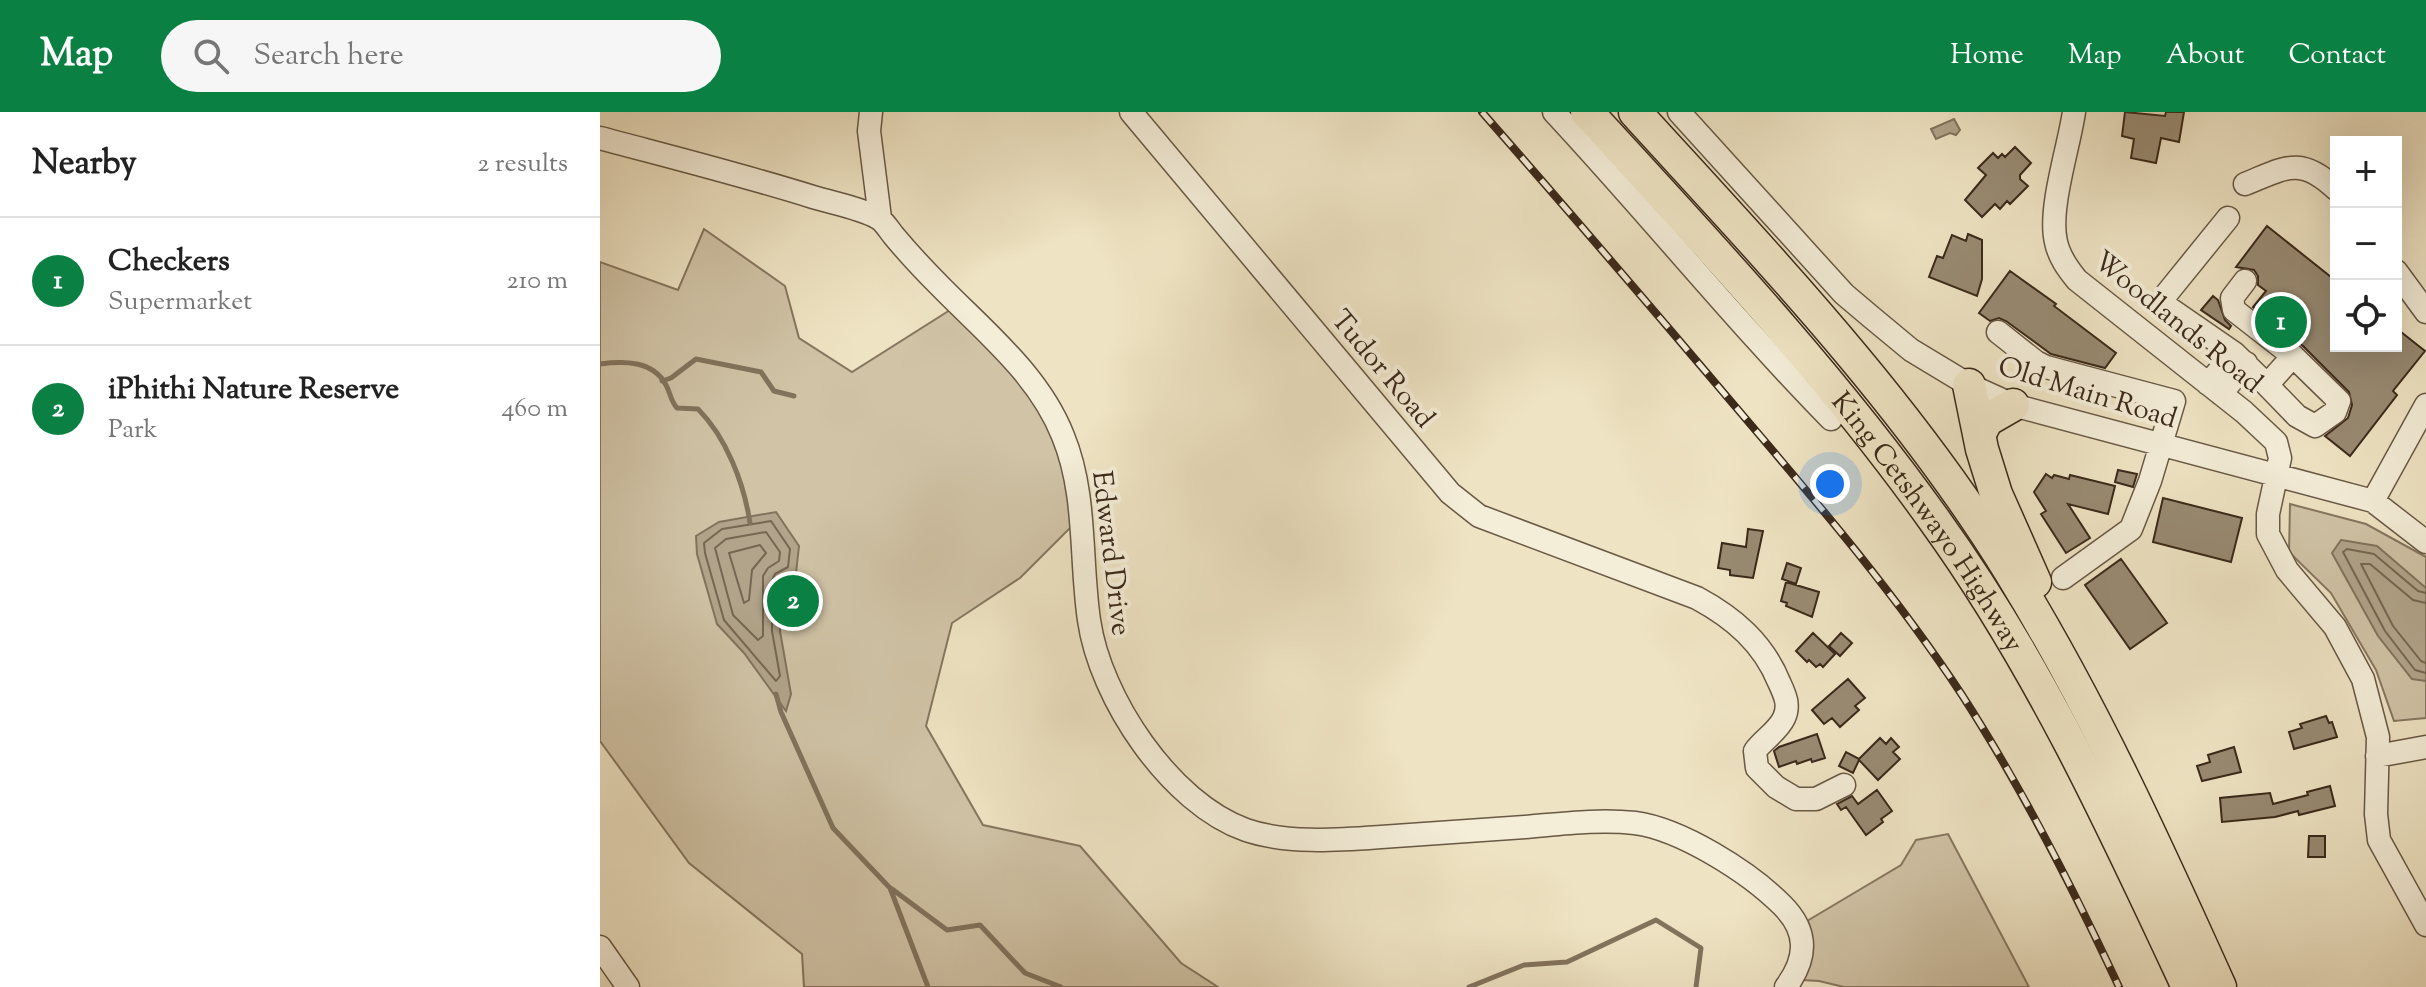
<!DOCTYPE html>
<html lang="en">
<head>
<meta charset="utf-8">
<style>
	:root { --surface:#fff; --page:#f6f6f6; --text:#222; --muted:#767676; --line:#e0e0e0; --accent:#0b8043 }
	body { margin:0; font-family:"Sorts Mill Goudy",serif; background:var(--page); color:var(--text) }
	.controls { position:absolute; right:24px; top:24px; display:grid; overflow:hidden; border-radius:0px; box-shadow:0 8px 32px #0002 }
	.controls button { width:72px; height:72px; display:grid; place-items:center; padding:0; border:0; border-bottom:2px solid var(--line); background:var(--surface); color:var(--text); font:40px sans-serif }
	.you { position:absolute; left:1230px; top:372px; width:28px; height:28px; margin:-20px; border:6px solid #fff; border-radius:50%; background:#1a73e8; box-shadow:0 0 0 12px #1a73e833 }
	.badge { display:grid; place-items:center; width:52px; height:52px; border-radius:50%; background:var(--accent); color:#fff; font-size:26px; font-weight:700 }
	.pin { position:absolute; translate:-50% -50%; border:4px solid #fff; box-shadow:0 2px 8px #0006 }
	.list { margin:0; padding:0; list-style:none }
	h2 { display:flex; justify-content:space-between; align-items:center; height:104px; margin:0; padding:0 32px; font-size:34px }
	h2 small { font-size:26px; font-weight:400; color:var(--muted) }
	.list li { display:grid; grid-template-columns:52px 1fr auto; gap:24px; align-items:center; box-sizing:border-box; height:128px; padding:0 32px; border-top:2px solid var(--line) }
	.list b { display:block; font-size:30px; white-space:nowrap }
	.list p { margin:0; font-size:26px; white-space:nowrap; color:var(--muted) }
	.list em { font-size:26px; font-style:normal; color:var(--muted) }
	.icon { flex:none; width:44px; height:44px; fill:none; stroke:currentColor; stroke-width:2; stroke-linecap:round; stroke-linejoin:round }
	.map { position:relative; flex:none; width:1826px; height:875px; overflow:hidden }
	header { display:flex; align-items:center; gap:48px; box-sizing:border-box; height:112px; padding:0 40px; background:var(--accent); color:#fff }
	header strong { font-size:38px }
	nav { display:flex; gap:44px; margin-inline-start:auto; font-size:28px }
	.search { width:560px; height:72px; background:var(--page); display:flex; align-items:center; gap:20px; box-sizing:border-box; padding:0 28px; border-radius:44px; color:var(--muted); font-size:30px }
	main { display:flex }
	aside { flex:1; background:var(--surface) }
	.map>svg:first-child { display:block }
	.green { fill:#d0c3a6; stroke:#867660; stroke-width:2 }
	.water { fill:#b1a48a; stroke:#82735d; stroke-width:2 }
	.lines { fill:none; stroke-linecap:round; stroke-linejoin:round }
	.shore { stroke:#766652; stroke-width:2 }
	.stream { stroke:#82735d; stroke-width:5 }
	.building { fill:#988a72; stroke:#3b291a; stroke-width:2 }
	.minor-casing { stroke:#685844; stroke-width:25 }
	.highway-casing { stroke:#3b291a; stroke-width:35 }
	.minor { stroke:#f4edd8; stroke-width:22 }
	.highway { stroke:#eee3c3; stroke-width:32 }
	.rail-casing { stroke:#3b291a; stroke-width:8 }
	.rail { stroke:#f4edd8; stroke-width:5; stroke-dasharray:15; stroke-linecap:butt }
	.labels { text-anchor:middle; stroke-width:8; stroke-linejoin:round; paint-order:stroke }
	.street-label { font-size:28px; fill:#3b291a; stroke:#f4edd8 }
</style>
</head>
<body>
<header>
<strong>Map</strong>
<div class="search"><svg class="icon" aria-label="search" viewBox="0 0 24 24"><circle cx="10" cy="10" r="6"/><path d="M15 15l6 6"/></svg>Search here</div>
<nav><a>Home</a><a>Map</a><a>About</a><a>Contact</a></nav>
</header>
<main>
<aside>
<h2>Nearby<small>2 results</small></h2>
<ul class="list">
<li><span class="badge">1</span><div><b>Checkers</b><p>Supermarket</p></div><em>210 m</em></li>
<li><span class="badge">2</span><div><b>iPhithi Nature Reserve</b><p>Park</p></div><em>460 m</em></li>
</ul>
</aside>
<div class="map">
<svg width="1826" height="875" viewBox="0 0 1826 875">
	<rect width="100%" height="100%" fill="#eee3c3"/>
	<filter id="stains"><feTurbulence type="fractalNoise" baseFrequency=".0025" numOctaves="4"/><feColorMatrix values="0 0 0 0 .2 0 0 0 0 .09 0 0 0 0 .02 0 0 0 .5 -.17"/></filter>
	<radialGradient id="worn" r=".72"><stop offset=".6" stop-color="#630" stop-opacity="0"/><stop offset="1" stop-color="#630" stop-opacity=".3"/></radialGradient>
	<path class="green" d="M104 117 185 174 199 226 252 260 358 193 445 289 480 406 420 466 352 511 326 614 383 713 480 734 581 851 618 875H204L202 842 89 751 0 629V150L78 178Z
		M1690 392 1766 412 1826 445V606L1794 609 1776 558 1731 481 1689 440Z
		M1348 722 1429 875H1244L1219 869 1202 868 1207 809 1301 753 1316 728Z"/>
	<path class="water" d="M1354 7 1360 18 1356 23 1350 21 1336 27 1331 17Z
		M176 400 199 434 196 461 180 469V519L191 582 186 599 144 541 117 512 97 442 96 424 119 410Z
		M1741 428 1777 434 1826 476V569L1812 567 1778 524 1732 441Z"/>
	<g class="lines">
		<path class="shore" d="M171 409 190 437 188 455 175 462 172 469V519L180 564 176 569 124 508 105 441 104 431 122 417Z
			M166 420 180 440 179 449 168 456 163 464V524L158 528 133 503 115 436 126 427Z
			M160 433 166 441 152 458 149 488 144 491 129 441Z
			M1826 481 1818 479 1774 442 1747 437 1743 440 1785 519 1815 558 1826 561
			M1826 491 1813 488 1770 452H1761L1793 514 1821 549 1826 551"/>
		<path class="stream" d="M0 252C23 249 53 248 66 273 71 282 70 288 77 296L98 297C126 325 144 371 150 411
			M62 269 71 266 96 247 161 260 174 279 194 284
			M176 582 181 600 233 716 290 776 328 875
			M292 777 347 818 380 813 425 861 461 875
			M869 875 924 853 967 850 1056 808 1101 836 1096 875"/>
	</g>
	<path class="building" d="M1525 0 1565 4 1566 0H1584L1579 30 1561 26 1556 51 1531 46 1534 27 1522 24Z
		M1415 35 1431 51 1420 63V67L1428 74 1410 92 1407 89 1400 97 1395 92 1382 105 1365 88 1386 63 1378 56 1393 41 1398 46 1402 42 1405 45Z
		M1667 114 1736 169V234H1796V216L1825 239 1793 279 1797 283 1750 344 1725 324 1748 306 1752 293 1749 280 1703 234 1653 195 1666 179 1658 173V164L1654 158 1636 155Z
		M1368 122 1382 128V167L1377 184 1329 165 1337 144 1343 146 1352 123 1366 129Z
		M1410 159 1456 192 1454 194 1516 241 1505 256 1451 242 1406 209 1399 206 1390 209 1379 201Z
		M1613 184 1618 188 1625 208 1631 214 1629 217 1601 198Z
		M1518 358 1537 362 1533 375 1515 370Z
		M1446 362 1452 366 1454 363 1469 367 1470 363 1515 374 1508 402 1468 392 1490 426 1466 441 1441 402 1446 399 1434 380Z
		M1563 386 1642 406 1631 450 1553 430Z
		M1148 417 1163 419 1153 466 1130 463V458L1118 456 1122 431 1146 435Z
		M1521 447 1567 511 1530 537 1485 473Z
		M1187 451 1201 456 1196 472 1182 467Z
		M1186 470 1219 480 1212 505 1186 494 1187 491 1181 489Z
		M1213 521 1235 542 1223 555 1220 552 1216 555 1209 548 1207 550 1196 539Z
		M1241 521 1252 531 1240 544 1229 534Z
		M1248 567 1265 586 1255 594 1259 598 1240 615 1232 606 1224 612 1212 598Z
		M1726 604 1729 611 1732 610 1737 625 1694 637 1689 620 1702 616 1700 612Z
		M1217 622 1225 646 1212 650 1211 647 1197 652 1196 649 1179 655 1174 639 1179 635Z
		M1280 626 1286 632 1291 626 1299 635 1293 640 1300 647 1278 668 1259 648 1253 661 1239 654 1246 640 1259 647Z
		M1634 635 1641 660 1602 669 1597 654 1610 650 1608 643Z
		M1730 674 1735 694 1699 703 1698 699 1675 705 1622 710 1620 686 1670 681 1673 692 1708 683 1707 680Z
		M1277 678 1292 699 1281 707 1283 710 1266 723 1246 695 1241 698 1237 692 1252 684 1258 692Z
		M1709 724H1725V745H1708Z"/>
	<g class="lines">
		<g class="minor-casing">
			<path id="minor" d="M271 0 269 19 280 106
				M531 0 850 381 879 404 1097 486C1134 506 1163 531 1179 570 1185 583 1190 593 1184 606 1178 619 1163 628 1155 639L1157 656 1176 675 1196 687H1216L1244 673
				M954 0C1048 101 1135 209 1231 307
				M1079 0 1244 182 1270 204 1311 238 1369 273 1413 293 1773 389 1826 430
				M1474 0C1469 35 1448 97 1456 130 1459 145 1468 157 1477 168L1644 300 1676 330 1680 346 1668 402V422L1687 458 1735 515 1763 567 1778 625 1776 702 1779 728 1826 813
				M0 26C71 45 143 63 213 85 232 91 261 96 278 106 284 109 289 118 294 124 309 142 324 158 340 174 385 220 439 263 463 324 487 382 480 447 489 508 500 586 570 691 646 718 687 732 738 728 781 725 829 722 877 718 925 715 961 712 998 707 1035 711 1081 717 1149 760 1182 793 1208 819 1208 845 1186 875
				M1645 72C1685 56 1700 43 1736 77
				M1628 106 1564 185 1563 192 1634 241 1667 273
				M1796 159 1826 200
				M1645 169 1632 186 1634 198 1693 244
				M1398 220 1436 250 1446 255 1574 289 1550 369 1531 417 1463 466
				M1693 244 1739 289 1735 300 1715 314 1697 304 1667 273Z
				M1608 272 1634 241
				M1621 282 1646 251
				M1773 389 1826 293
				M1777 644 1826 635
				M0 835 28 875"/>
		</g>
		<g class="highway-casing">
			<g id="highway">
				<path id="s1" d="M987 0C1108 132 1231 263 1335 409 1439 553 1513 714 1588 875"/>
				<path d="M1035 0C1168 146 1306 290 1410 459 1492 592 1556 733 1620 875"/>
				<path d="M1369 273 1382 337 1396 382 1435 470"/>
				<path d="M1380 321 1387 308 1413 293"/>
			</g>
		</g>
		<use href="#minor" class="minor"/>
		<use href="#highway" class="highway"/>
		<g class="rail-casing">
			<path id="rail" d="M882 0C967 97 1051 195 1134 293 1214 387 1294 480 1362 583 1422 676 1472 774 1519 875"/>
		</g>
		<use href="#rail" class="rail"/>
	</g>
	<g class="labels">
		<g class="street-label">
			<text transform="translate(1579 209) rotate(39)" y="10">Woodlands Road</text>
			<text transform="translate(784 256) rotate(50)" y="10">Tudor Road</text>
			<text transform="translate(1488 279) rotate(17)" y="10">Old Main Road</text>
			<text dy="10" stroke="none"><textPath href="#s1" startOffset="534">King Cetshwayo Highway</textPath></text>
			<text transform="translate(513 441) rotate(83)" y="10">Edward Drive</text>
		</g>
	</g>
	<rect width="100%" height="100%" filter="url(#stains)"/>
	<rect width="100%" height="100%" fill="url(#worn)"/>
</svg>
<div class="controls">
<button>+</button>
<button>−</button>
<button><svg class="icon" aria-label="locate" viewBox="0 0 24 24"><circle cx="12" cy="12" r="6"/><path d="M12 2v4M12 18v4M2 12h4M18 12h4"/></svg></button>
</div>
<div class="you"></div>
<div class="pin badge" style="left:1681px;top:210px">1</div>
<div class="pin badge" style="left:193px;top:489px">2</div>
</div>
</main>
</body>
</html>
